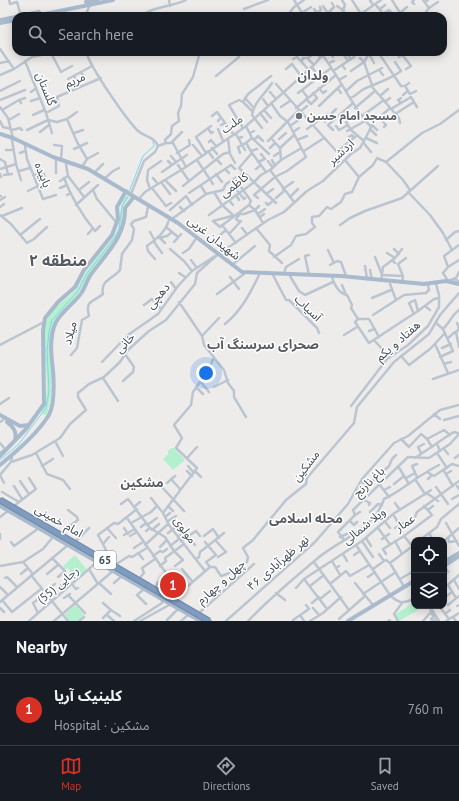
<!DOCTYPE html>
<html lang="en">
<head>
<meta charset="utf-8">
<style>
	:root { --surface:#171b24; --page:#20242c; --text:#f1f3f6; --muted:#9ea1a6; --line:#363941; --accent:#d93025 }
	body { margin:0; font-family:"PT Sans","Noto Sans Arabic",sans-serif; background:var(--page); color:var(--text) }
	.controls { position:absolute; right:12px; bottom:12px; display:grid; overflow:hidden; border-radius:8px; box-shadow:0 2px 10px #0003 }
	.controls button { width:36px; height:36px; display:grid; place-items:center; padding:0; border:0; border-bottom:1px solid var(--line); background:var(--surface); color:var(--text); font:20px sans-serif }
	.you { position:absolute; left:206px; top:373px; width:14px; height:14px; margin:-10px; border:3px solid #fff; border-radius:50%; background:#1a73e8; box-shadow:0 0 0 6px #1a73e833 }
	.badge { display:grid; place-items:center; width:26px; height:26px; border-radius:50%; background:var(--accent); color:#fff; font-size:13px; font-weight:700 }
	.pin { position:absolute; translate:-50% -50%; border:2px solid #fff; box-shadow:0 1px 4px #0006 }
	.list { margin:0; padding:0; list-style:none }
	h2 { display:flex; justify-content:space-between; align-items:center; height:52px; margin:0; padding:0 16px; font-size:17px }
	h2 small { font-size:13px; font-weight:400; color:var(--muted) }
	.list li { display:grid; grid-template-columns:26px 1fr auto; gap:12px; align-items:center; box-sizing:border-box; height:72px; padding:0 16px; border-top:1px solid var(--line) }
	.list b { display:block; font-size:15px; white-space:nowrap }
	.list p { margin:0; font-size:13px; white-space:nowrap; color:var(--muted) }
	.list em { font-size:13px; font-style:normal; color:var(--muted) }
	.icon { flex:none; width:22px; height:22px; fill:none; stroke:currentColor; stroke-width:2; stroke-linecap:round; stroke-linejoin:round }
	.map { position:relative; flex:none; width:459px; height:621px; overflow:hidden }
	.search { position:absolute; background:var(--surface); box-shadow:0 2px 10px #0003; left:12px; right:12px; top:12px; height:44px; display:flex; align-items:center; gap:10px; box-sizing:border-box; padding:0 14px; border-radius:12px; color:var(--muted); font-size:15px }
	.sheet { height:124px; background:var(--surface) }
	nav { display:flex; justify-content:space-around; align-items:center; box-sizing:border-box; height:56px; border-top:1px solid var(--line); background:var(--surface); font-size:11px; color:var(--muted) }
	nav a { display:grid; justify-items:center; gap:2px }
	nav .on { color:var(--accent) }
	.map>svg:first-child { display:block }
	.green { fill:#b5f0ce }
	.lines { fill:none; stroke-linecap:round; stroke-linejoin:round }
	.stream { stroke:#7fd5f0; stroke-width:1 }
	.minor { stroke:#bbc5cf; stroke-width:2.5 }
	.major { stroke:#a9bacd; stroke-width:4 }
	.highway-bridge-casing { stroke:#6b87aa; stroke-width:7; stroke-linecap:butt }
	.highway-bridge { stroke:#7f9cbe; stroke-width:5 }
	.worship-dot { fill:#6b7280; stroke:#fff; stroke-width:1.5 }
	.labels { text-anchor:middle; stroke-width:3; stroke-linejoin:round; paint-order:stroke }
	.shield { fill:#fff; stroke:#7b838c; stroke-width:1 }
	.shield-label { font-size:11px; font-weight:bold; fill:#434e5a }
	.street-label { font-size:12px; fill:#434e5a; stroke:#fff }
	.worship-label { font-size:12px; font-weight:bold; fill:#5b616d; stroke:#fff; text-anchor:start }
	.neighbourhood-label { font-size:13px; font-weight:bold; fill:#585b61; stroke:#fff }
	.district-label { font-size:16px; font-weight:bold; fill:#585b61; stroke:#fff }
</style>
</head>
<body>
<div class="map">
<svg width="459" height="621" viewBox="0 0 459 621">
	<rect width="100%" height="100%" fill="#eeebeb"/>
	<path class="green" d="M126 196 130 197 123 206 124 218 119 234 77 295 54 324 51 396 47 415H44L41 413C55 385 38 352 46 322 51 306 68 300 77 288 82 281 85 272 91 265 99 254 111 243 117 231 123 219 117 207 126 196Z
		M171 448H174L185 460 173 470 163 459 168 454V451Z
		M75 555 87 570 80 576 77 573 73 577 69 573 70 570 67 568 65 569 63 566Z
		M414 602V606L418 610 399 621 395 615Z
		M75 605 85 615 77 621H69L65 614Z"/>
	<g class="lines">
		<path class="stream" d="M129 192 143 156 154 146 153 141
			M0 460 18 445 46 408 49 391 47 351 49 332 52 320 78 291 86 275 115 237 119 229 122 206 128 196"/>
		<path class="minor" d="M9 0 10 4 17 2 21 16
			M169 0 170 6
			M294 0 304 16
			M352 0 361 14
			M370 0 373 5
			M392 0 402 16
			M423 0 429 8 426 12 427 16
			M425 2 428 0
			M375 4 381 11V16
			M414 4 412 2 414 0
			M323 6 327 12
			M337 6 344 11
			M429 8 438 2
			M244 9 268 0
			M314 9 319 16
			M380 9 385 5
			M310 13 314 16
			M316 13 321 10 320 7
			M400 13 407 7
			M382 14 389 10 394 16
			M85 16 90 5
			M143 16C149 7 176 6 186 0
			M287 16 294 7 304 0
			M297 16 311 7
			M325 16 334 7 332 3
			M341 16 345 5 342 0
			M358 16 381 0
			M420 16 426 14
			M0 49 14 69
			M86 52C92 70 124 116 137 130 144 137 154 136 158 146L155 152 144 161 131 194
			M108 52 109 53
			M316 52 320 57
			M320 52C340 76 350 105 371 127
			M329 52 333 57
			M370 52 364 62 373 88 399 118 400 123
			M378 52 401 86H405L410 94 416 91
			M400 52 411 66 406 69
			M51 53 61 72 72 66
			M395 53 396 52
			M347 54 351 59
			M369 54 374 63
			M87 55 93 52
			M344 55 348 61
			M399 57 405 52
			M293 59 297 57 308 69
			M309 60 314 65
			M25 61 46 113 52 133
			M302 61 303 58H308L312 55
			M0 63 9 61
			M329 63 334 61
			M342 65 345 69
			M311 67 315 71
			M286 69 292 64 301 76
			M379 70 383 75
			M333 71 354 57 355 55 352 52
			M351 71 364 62 360 58
			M81 72 85 79
			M0 75 14 69 32 57 55 52
			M74 76 81 87
			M216 76 239 57 236 52
			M68 79 92 66
			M339 80 346 76
			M276 84 337 152 357 135
			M405 86 409 83
			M319 88 323 93 326 91
			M338 89 341 93
			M302 90 308 98
			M0 91 20 81
			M346 91 357 81 382 68
			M31 92 35 89
			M270 92 276 99
			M298 93 331 68
			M403 95 408 91
			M380 96 388 89
			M245 98 254 108
			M350 98C357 96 360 90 366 88 379 82 389 80 401 71L395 62
			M401 98 398 100 401 103
			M263 99 268 106
			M306 99 311 104 317 98 313 93
			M0 100 25 90
			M19 100 21 103
			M31 101 40 98
			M243 102 253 112
			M385 102 390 98
			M319 106 341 85
			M0 107 8 118 13 138
			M281 107 290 101
			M296 108 336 75
			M355 108 375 91
			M391 109 411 97 417 107
			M2 110 19 100 25 98
			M264 110 271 118
			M300 112 307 106
			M46 113 59 106 57 97 101 78
			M260 113 267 122
			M33 115 44 110
			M212 116 217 112 234 135
			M346 116 348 121 346 122 351 130 364 141
			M362 116 384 100
			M392 116 414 102
			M371 117 374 122
			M379 117 386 125 384 127
			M322 118 325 122
			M67 119 77 142 87 159
			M9 120 19 114
			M0 121 3 127 11 129
			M218 121 221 117
			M221 125 225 123
			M372 125 377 130
			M246 126 252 138 246 143 252 153 239 168 276 203
			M290 126 300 119
			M336 126 339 130 348 125
			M208 128 211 133 213 132
			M243 128 229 105 239 100 243 102 248 94 271 76
			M262 128 252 115C254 102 265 94 272 83
			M218 129 223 141
			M307 129 327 114 329 116 336 109
			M370 129 376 135
			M12 130 20 128 22 130
			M27 130 48 120 57 122 67 119 77 112
			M333 130 328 125 352 104
			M347 131 365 121
			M40 132 49 125
			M293 132 299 128
			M74 133 83 130
			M250 133 254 131
			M236 134 245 150
			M349 137 352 135 354 138
			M238 138 242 137
			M252 138 269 154
			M271 138 280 148
			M366 138 377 143
			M228 139 230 154 235 163
			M255 139 258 136 263 141
			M279 139 286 133
			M12 140 16 164 21 180
			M297 140 307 136
			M268 141 299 110
			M209 142 211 140 216 146
			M363 142 371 152
			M171 143 182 132
			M54 145 62 146 61 159
			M193 145 202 156
			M25 146 27 159 43 199 56 195
			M158 146 166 143
			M212 148 217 154
			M270 148 275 143
			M74 149 87 143
			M6 150H13
			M208 151 213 158
			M251 151 257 149
			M304 151 324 138
			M20 153 25 151
			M177 153 190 145 189 140
			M206 153 196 137 211 126
			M240 153 238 147 246 143
			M252 153 266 172
			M171 156 176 162
			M274 156 280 152
			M0 159 5 162 8 174
			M197 160 213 184
			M217 160 221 164
			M272 160 275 166
			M281 160 280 148 294 135
			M345 160 359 177
			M168 161 172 165 187 155
			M268 161 273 168
			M258 162 265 159 261 154
			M386 162 403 180 410 190
			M66 164 68 176 84 197
			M178 165 189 181
			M82 167 87 159 98 153
			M186 167 173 143H166L165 140 171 134 172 126 179 121 178 113 181 106 182 94 193 77 200 52
			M40 168 41 174
			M0 169 16 164
			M225 169 229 173
			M256 169 261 165
			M19 171 30 168
			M162 172 172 165
			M56 173V161
			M94 173 103 164
			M0 174 1 177
			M216 174 222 182
			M4 175 12 174
			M33 175 44 174 45 180
			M64 178C72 199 82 215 95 231L100 226
			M153 178 158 184
			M104 179 113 171 119 168
			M165 180 176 191
			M60 181 68 176
			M161 182 170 194
			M183 186 223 154 230 152
			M201 186 206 194
			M60 188 67 185
			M152 188 166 206 171 203
			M150 189 147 180 148 170 161 161
			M283 189 293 182
			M79 190 89 182
			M93 190 97 199 116 222
			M233 190 235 188 244 199 245 198
			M28 191 38 186
			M214 192 222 205 233 215
			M408 192 430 215 443 233 452 250
			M189 193 231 165 235 169
			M266 194 273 189
			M67 195 71 193
			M236 195 239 200
			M0 196H1
			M290 197 298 189
			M258 198 254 195 275 177 287 171 306 157 288 122 280 116 271 103
			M276 198 284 191
			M0 200 5 197
			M138 200 145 192 186 167 245 127 314 65 325 52
			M229 200 233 205
			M294 202 270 170 281 160 300 149
			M266 203 268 205 274 200
			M76 205 98 185
			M249 205 255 210 259 206
			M0 207 4 204
			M180 207 184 211
			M170 210 186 196 192 205
			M237 214H244L255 210 263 223
			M258 214 265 209
			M0 215 11 224 27 243 34 239 47 227
			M209 215 253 183 261 175 270 170
			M239 215 236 219 240 222
			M2 216 22 208
			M260 217 264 214
			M172 219 206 194 223 190 226 184 243 173
			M213 221 220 227 249 205 251 201 241 187
			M213 221 232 216
			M222 225 236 243
			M340 225 350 218 365 211 402 198 438 166
			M166 227 178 237
			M242 228 247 234
			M256 228 270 245 269 251 282 263
			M150 232 155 241
			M88 234 93 228
			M229 234 241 221
			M20 235 40 219
			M220 235 226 230
			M159 238 167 236 172 232
			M160 238 165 243
			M446 240 455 232 459 231
			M154 242 162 253
			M174 242 181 234
			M459 245 444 256 448 267 443 273 448 281 456 278 459 272
			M170 249 184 261 192 271 215 256
			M394 249 399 254
			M328 250 334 263
			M183 253 189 249 195 240
			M387 253 395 258
			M309 255 305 256 309 275
			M274 257 291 245 296 236 306 234 315 227 312 223V217L319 216 327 207 331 209 341 202 345 194 352 192 359 177 373 165 377 158 386 162 422 133 440 124 459 110
			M375 257 382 275 403 276
			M155 259 148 251 147 246C157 238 165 233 169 220
			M191 260 197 268
			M392 260 395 263
			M232 265 255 246
			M330 265 337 261 341 262 346 276
			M365 266 367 279
			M448 267 459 260
			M370 270 372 280
			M179 273 185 277
			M284 274 286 267 299 259
			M273 275 286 300H289L317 328 319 333
			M290 276 299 291 305 295 333 282
			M230 277 239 289
			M332 277C334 284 339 294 347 295L352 305 351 308 358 319
			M454 279 459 281
			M381 281 383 267 395 258 402 249
			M171 282 176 289
			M402 283 403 276 398 264 406 258
			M390 284 396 300
			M342 285 346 295
			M217 294 244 274
			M372 298 391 290
			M179 302 202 336 204 345 224 370 228 383 234 391V397L246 417
			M144 305 152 299 161 309
			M425 306 430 310
			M414 314 409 303 415 300 418 311
			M373 315 404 295 426 293 429 290 428 285
			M358 319 355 322 369 343 418 311 434 299 439 298
			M358 319H369L379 337
			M436 323 443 329
			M457 323 459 328
			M225 324C241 311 250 294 259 275
			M459 329 456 332 459 347
			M369 331 375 329
			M344 335 357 327
			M202 336 219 318
			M448 338 455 332
			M374 340 382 349
			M435 344 448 373
			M0 345 44 322
			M442 348 451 344
			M71 355 77 348 82 320 89 316C85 300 92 303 103 294 100 280 113 279 120 270L122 254 132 240 134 229 131 224 134 221 146 217 148 207
			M401 356 409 365 430 349 445 333
			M440 357 453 351 443 329C450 322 452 315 459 310
			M102 362 128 335 158 314 178 286 192 271
			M444 364 451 362
			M103 378 118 401
			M433 379 459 370
			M123 381 133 372 134 367 125 354
			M200 381 209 392
			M196 387 203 394
			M214 387 228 380
			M0 404 9 398
			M351 406 387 359 408 345 428 326 439 307V295L436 284
			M434 414 440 419
			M444 420 459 416
			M0 422 3 420
			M401 439 409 447 421 434 427 439 444 430 450 435
			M427 439 432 447
			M55 441 63 456
			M0 443 5 449 0 453
			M437 444 440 451
			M444 449 448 454
			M36 453 47 474 63 480 70 489
			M421 453 418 447 424 444
			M437 453 447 468
			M187 458 197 447
			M415 458 452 433 455 432 459 434
			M455 458 459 455
			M11 462 32 455 60 438 70 424 86 410 78 397V393L89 384 104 377 120 362 128 350 149 331 166 320 195 284 197 273 216 256 268 220 284 212 307 191 323 181 351 154 360 148 374 122 390 108
			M417 464 412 466 417 477
			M42 466 53 459
			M188 466 194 473
			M398 466 409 484
			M187 471 192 476
			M195 471 201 477
			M428 471 439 465
			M444 471 453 486
			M446 474 451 471
			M0 475 11 462 12 456
			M0 475 4 483
			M406 478 415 473
			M171 479 180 489
			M415 479 425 494 431 490
			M428 479 432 475
			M20 481 29 494
			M361 481 366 485 369 484 389 466 392 459 396 455
			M167 483 175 476
			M379 484 389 497
			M394 484 404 476
			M14 486 22 499
			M161 486 184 511
			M457 486 459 489
			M436 487 448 504
			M384 490 390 487
			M2 492 19 502
			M151 498 163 513 169 525 205 571
			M452 499 459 495
			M364 500 370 503 369 505
			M395 503 400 510
			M121 504 128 499 150 528 165 537 174 551 183 560 175 566
			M14 506 36 489 29 478
			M168 506 173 511
			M134 507 140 502
			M428 510 433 506
			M370 512 378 504 382 505
			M163 513 197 468 176 448 182 438 174 425 191 405 193 392 209 369 214 357
			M378 513 390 528
			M393 514 400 526
			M355 515 360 512
			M0 517 8 511
			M165 517 170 513
			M127 518 166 573
			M168 521 176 516
			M350 521 354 525 357 522
			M131 523 151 512 157 506
			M446 523 459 546
			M147 525 157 518
			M141 527 146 523
			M107 528 116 538
			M124 528 128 534
			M378 528 389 543
			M395 528 415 517 417 512 459 481
			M152 530 159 524
			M146 531 150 528
			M60 533 78 520 77 517 68 510
			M168 533 180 524
			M429 533 433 540
			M0 534V539
			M124 535 135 529
			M130 536 137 532
			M188 536 195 545
			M204 536 213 529 219 538
			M404 536 412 546
			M178 537 187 530
			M340 537 349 533
			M366 538 371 546
			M448 538 449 542 457 541
			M382 539 389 534
			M344 540 338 532 355 515 353 510 408 457 429 458 450 444 459 434
			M420 540 437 527 441 519 459 504
			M181 541 196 531 200 536
			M216 541 226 552 218 557
			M362 541 373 557
			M395 541 402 554
			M444 541 459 528
			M11 542 14 546 39 528
			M75 542 89 528
			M205 542 216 555 206 562 210 567
			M103 544 109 537
			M145 545 168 524
			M356 545 390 595
			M170 546 179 539
			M160 547 167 540
			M134 548 143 542
			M138 553 143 559
			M343 554 347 561
			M379 554 384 561
			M386 554 383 549 404 536 432 515 424 506
			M354 555 360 551
			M153 556 160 551 163 552 167 549
			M102 557 106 550 98 535 114 523 118 524 137 509
			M52 558 65 571 58 577
			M196 559 199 557 200 552 224 533
			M332 561 340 575
			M23 562 33 574
			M314 562 349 610
			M390 563 403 585
			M115 565 129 556 132 557 147 548
			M0 566 23 562 43 549 53 537
			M160 566 166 561 165 558 184 544
			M336 568 339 566
			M89 569 98 584
			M182 569 193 582
			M373 569 384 561 386 560 390 563 414 545
			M21 574 28 568
			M47 574 58 565
			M444 574 448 572 445 566
			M31 575 68 621
			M368 577 375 572
			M5 578 7 577 17 587
			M139 579 144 573 142 568 155 559
			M400 579 414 571
			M454 580 459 589
			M99 583 111 594
			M114 583 122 576
			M331 583 346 571 350 576 369 565
			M355 583 373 605
			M72 584 76 589 78 588
			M61 585 66 589
			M448 585 456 598
			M310 586 324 575
			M0 587 8 595
			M155 588 158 582
			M296 588 304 579
			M444 588 459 575
			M144 589 137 595 146 604
			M44 592 55 584
			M174 593 188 586 210 567H215L221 576 227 574 247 562 248 557 243 548 253 540 286 500 306 484 307 478 354 423 357 407 394 362 429 334 440 315 459 293
			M276 593 285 600
			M363 594 396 572
			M68 595 85 613
			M392 597C400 604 404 603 414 599
			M64 598 70 594
			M444 598 452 592
			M320 599 330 591
			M2 600 12 612 41 589
			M0 602 68 545
			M103 603 111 610
			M312 603 319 597
			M448 605 459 596
			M439 606 449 619
			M457 606 459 605
			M0 608 4 612
			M313 608 319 615
			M327 609 304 579 362 541 393 514 425 494H428L438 501
			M432 610 439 621
			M38 613 33 603 45 594
			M199 613 254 564
			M431 613 434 617 431 619
			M445 614 450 610
			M107 615 114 621
			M300 615 304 621
			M453 617 456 621
			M103 618 111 610 120 616
			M339 619 365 596
			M167 620 178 609
			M293 620 309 609 306 605
			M29 621 97 562
			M54 621 113 571
			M79 621 84 617
			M134 621 162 603V600
			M140 621 171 604
			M181 621 188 615
			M226 621 315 542 348 504 362 479 394 443 408 436 440 410 459 405
			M248 621C270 598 294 578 318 558 342 538 373 531 384 499 400 492 412 480 427 472L434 476 452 464 459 466
			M310 621 323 613 341 597
			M388 621 390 620
			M398 621 394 614 402 603
			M423 621 431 612 430 606
			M432 621 438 619
			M446 621 459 613"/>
		<path class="major" d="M86 2 98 0
			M20 16 39 12
			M35 16 113 0
			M0 20 16 17
			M0 23 16 20
			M0 134 13 138 53 157 88 169 178 223 242 272 341 276 424 284 446 281 459 284
			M0 415 20 426 29 425
			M7 422C14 427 17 432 15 440
			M0 456 26 429 44 404 43 331 45 318 58 302 75 287 84 270 112 235 118 219 117 207 126 191
			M0 465C17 451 37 434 49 415 55 403 54 383 53 370 51 354 49 337 56 322 63 310 75 303 82 292 86 286 87 279 92 273 107 253 126 235 125 208L133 198
			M0 506 200 621
			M444 562 459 553
			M444 566 459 556
			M169 596 174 593V599
			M348 621 414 581"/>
		<g class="highway-bridge-casing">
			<path id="highway-bridge" d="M0 500 209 621"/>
		</g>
		<use href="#highway-bridge" class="highway-bridge"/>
	</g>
	<circle class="worship-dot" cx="299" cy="116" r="4"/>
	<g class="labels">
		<rect class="shield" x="94" y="551" width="22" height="18" rx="3"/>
		<g class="shield-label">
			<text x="105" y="564">65</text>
		</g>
		<g class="street-label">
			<text transform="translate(75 80) rotate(-24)" y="4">مریم</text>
			<text transform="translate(46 89) rotate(68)" y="4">گلستان</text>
			<text transform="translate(232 124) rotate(-35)" y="4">ملت</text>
			<text transform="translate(341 152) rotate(-43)" y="4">اردشیر</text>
			<text transform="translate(43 175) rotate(68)" y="4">پابیده</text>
			<text transform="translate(234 185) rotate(-38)" y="4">کاظمی</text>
			<text transform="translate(214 238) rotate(38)" y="4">شهیدان غربی</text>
			<text transform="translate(158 296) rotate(-50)" y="4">دهچی</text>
			<text transform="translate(308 308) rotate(44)" y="4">آسیاب</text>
			<text transform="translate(70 333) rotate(-75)" y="4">میلاد</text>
			<text transform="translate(398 341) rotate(-41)" y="4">هفتاد و یکم</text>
			<text transform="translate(125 343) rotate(-47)" y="4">خانی</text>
			<text transform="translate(306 466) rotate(-52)" y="4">مشکین</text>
			<text transform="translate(369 482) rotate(-44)" y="4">باغ نارنج</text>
			<text transform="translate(59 521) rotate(30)" y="4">امام خمینی</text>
			<text transform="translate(405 523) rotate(-34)" y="4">عمار</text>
			<text transform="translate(364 526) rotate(-39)" y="4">ویلا شمالی</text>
			<text transform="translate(185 530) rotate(55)" y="4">مولوی</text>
			<text transform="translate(278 563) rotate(-41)" y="4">نهر ظهرآبادی ۴۶</text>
			<text transform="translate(221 582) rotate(-42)" y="4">چهل و چهارم</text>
			<text transform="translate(58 585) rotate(-41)" y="4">رجایی (55)</text>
		</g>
		<g class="worship-label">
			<text x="307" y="120">مسجد امام حسن</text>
		</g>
		<g class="neighbourhood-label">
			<text x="313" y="80">ولدان</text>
			<text x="263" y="349">صحرای سرسنگ آب</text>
			<text x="142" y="487">مشکین</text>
			<text x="306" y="523">محله اسلامی</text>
		</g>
		<g class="district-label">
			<text x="58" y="266">منطقه ۲</text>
		</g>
	</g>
</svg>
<div class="controls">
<button><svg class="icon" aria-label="locate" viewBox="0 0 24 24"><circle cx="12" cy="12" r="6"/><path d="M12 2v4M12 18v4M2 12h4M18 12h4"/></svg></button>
<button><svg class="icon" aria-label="layers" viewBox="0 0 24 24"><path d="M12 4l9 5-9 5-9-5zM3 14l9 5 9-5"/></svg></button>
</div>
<div class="you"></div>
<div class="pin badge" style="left:173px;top:585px">1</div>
<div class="search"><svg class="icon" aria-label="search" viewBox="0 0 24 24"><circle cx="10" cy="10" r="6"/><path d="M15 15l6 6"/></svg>Search here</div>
</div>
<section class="sheet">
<h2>Nearby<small></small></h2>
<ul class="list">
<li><span class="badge">1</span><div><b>کلینیک آریا</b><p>Hospital · مشکین</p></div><em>760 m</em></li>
</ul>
</section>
<nav>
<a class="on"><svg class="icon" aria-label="map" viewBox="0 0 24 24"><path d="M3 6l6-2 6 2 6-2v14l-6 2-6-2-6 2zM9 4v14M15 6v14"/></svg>Map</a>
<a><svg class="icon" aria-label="directions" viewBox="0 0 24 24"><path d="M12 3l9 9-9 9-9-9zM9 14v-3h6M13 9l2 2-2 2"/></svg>Directions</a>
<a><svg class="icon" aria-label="saved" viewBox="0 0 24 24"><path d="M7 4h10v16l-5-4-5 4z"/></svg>Saved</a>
</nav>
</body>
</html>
